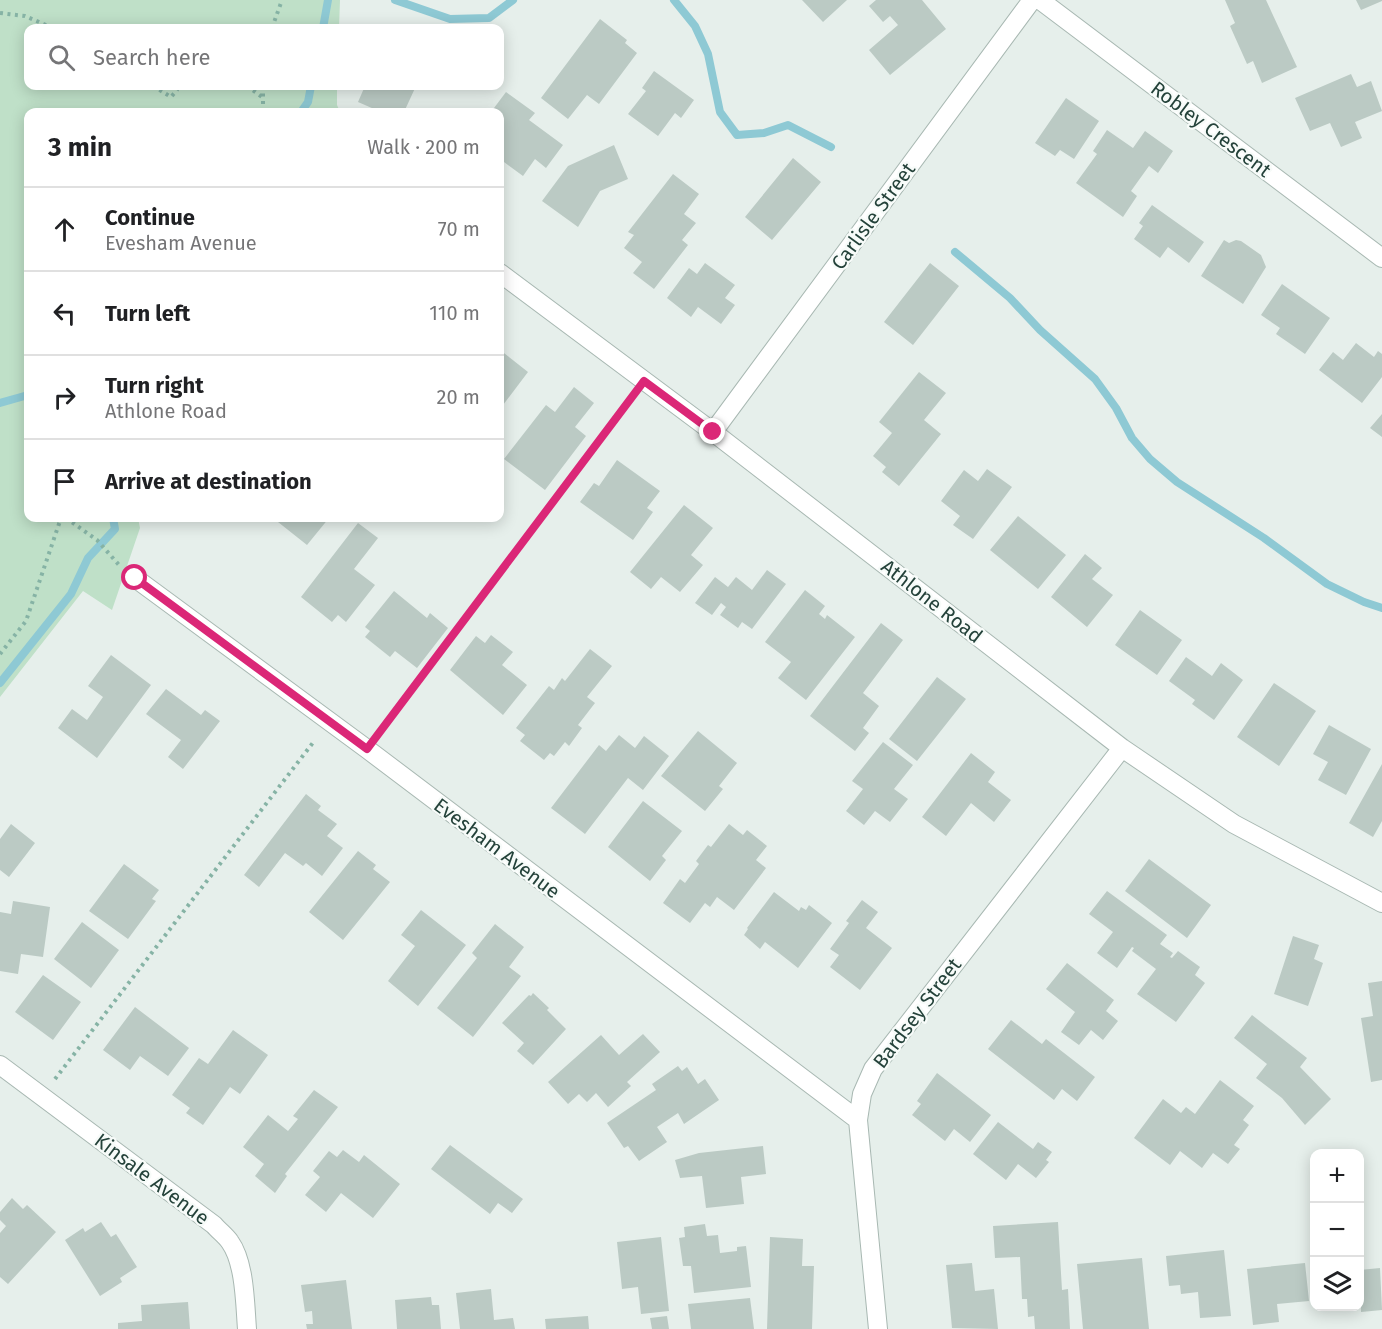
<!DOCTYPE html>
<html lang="en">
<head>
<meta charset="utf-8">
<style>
	:root { --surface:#fff; --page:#f6f6f6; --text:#202124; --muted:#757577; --line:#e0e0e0 }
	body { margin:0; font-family:"Fira Sans",sans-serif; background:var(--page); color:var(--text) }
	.controls { position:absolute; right:18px; bottom:18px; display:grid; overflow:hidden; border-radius:12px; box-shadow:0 3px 15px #0003 }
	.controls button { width:54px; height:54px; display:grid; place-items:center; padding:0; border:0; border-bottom:2px solid var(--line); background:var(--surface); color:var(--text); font:30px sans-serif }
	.stop { position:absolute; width:18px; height:18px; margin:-14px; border:4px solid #db2777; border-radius:50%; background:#fff }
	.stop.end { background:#db2777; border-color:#fff; box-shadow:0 2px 6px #0008 }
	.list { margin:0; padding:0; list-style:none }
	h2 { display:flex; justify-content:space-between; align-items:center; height:78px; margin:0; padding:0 24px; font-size:26px }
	h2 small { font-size:20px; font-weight:400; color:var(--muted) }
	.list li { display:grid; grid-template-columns:39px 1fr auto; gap:18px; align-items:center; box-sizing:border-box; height:84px; padding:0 24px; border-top:2px solid var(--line) }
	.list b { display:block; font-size:22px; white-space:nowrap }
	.list p { margin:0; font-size:20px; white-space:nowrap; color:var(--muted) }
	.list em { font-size:20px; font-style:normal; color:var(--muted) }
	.icon { flex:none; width:33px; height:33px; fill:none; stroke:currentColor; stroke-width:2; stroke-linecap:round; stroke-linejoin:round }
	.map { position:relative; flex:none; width:1382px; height:1329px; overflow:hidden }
	.search { position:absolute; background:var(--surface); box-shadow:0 3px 15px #0003; left:24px; top:24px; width:480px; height:66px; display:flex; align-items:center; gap:15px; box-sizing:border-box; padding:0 21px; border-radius:12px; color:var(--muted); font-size:22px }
	.panel { position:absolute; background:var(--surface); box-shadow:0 3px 15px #0003; left:24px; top:108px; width:480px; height:414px; border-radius:12px }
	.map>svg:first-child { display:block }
	.green { fill:#bfe0c8 }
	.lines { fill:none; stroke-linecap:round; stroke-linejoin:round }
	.stream { stroke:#8ec9d4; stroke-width:8 }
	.building { fill:#bbcac4 }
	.street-casing { stroke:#a8b8b2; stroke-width:20 }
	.path { stroke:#86b3a5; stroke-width:4; stroke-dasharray:3 4.5; stroke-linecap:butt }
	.street { stroke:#fff; stroke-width:18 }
	.route { stroke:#db2777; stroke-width:8 }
	.labels { text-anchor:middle; stroke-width:4.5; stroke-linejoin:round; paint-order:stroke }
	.street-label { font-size:20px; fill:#24423a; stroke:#f7fbf9 }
</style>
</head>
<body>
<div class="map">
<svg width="1382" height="1329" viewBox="0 0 1382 1329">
	<rect width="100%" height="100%" fill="#e6efeb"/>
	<path class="green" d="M0 0H340L339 28H28V86H337V105L340 112H28V518H138L140 528 112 610 83 591 0 697Z"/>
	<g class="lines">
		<path class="stream" d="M395 0 450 19 489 18 513 0
			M674 0 695 26 708 54 720 112 737 135 764 133 788 125 831 147
			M323 28 328 0
			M301 112 308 102 311 86
			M955 252 1010 298 1040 330 1095 379 1116 408 1132 438 1150 459 1177 482 1264 538 1327 584 1364 602 1382 608
			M0 403 28 395
			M0 683 71 594 88 558 115 529 113 518"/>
	</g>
	<path class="building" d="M802 0H847L823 22Z
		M876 0H922L946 29 890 75 869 50 898 25 890 16 883 22 869 6Z
		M1225 0H1266L1297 67 1262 83 1253 61 1247 64 1230 26 1235 23Z
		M1356 0H1382V1L1361 10Z
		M600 19 627 40 625 43 637 53 599 104 587 95 568 119 541 98Z
		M654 71 694 100 681 118 675 113 658 136 628 114 646 91 642 88Z
		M1351 74 1357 87 1371 81 1382 111 1355 122 1362 138 1341 147 1330 123 1310 131 1295 98Z
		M365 86H416L404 112H381L358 102Z
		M506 92 535 113 529 120 563 145 546 168 535 159 523 176 500 159V112H491Z
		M1066 98 1099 121 1074 159 1060 150 1055 156 1035 143Z
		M1107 130 1133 148 1145 131 1173 151 1158 173 1149 166 1131 191 1137 196 1123 217 1076 183 1097 154 1093 151Z
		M614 145 628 179 600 191 578 227 542 201 568 166Z
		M793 158 821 182 772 240 745 217Z
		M673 174 699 194 684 214 696 223 682 240 688 245 654 289 633 273 642 262 624 248 634 235 628 232Z
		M1152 205 1204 242 1189 263 1168 247 1160 258 1134 239 1143 226 1139 223Z
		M1224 240 1229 243 1236 240 1241 241 1261 255 1266 267 1243 304 1201 276Z
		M705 263 735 285 725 298 735 305 721 324 698 307 691 317 667 298 689 268 697 274Z
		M930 263 959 286 913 345 884 322Z
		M1282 284 1330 318 1305 354 1276 334 1280 328 1261 315Z
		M1356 343 1374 357 1378 351 1382 354V377L1362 403 1319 370 1333 352 1343 360Z
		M500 350 528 372 500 409Z
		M919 372 946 393 924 420 941 434 899 486 882 472 886 467 873 456 892 433 879 422Z
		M574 387 594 403 575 427 586 436 545 490 504 459 546 405 555 412Z
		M1382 414V437L1370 428Z
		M617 460 660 491 647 508 653 512 633 540 580 502 594 483 599 486Z
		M987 469 1012 487 973 539 953 525 960 516 941 501 964 470 978 481Z
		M684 505 713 528 691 555 703 565 680 592 661 577 651 589 630 572Z
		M1018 516 1066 555 1038 589 990 550Z
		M282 518H329L307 545 278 522Z
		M358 523 378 538 354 569 375 585 346 622 338 615 332 622 301 597Z
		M1085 554 1102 568 1092 579 1113 595 1087 627 1051 597Z
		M767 570 786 584 752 629 742 622 738 628 720 615 726 607 721 603 712 615 695 603 715 577 728 587 736 577 752 590Z
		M805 590 825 606 819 614 825 619 827 615 855 637 806 700 778 678 791 662 765 642Z
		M394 591 427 618 430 613 448 628 417 668 395 651 390 657 365 637 370 631 365 627Z
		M1140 610 1182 640 1157 675 1115 645Z
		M881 623 903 640 863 693 879 706 863 728 869 733 855 751 810 716Z
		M491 635 513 652 502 665 527 685 503 715 450 670 476 636 485 643Z
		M590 649 612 666 587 697 595 703 578 725 582 728 569 746 565 742 554 756 550 753 544 760 520 741 525 735 516 728 549 686 554 690 562 678 565 681Z
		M111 655 151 685 97 758 58 728 72 709 87 720 103 697 88 686Z
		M1186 657 1212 676 1221 663 1243 680 1214 720 1192 704 1195 700 1169 681Z
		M937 677 966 699 917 761 889 739Z
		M1274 683 1316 711 1279 766 1237 737Z
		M166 689 201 715 205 710 220 721 183 769 168 757 181 740 146 714Z
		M1329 725 1371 749 1346 795 1318 780 1328 762 1313 754Z
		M698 731 737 763 719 786 723 789 705 811 661 776Z
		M619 735 635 748 644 736 669 756 643 790 628 778 585 834 551 808 599 745 606 751Z
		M883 742 913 765 894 789 908 799 890 822 875 811 864 825 846 811 863 789 852 781Z
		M971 753 995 772 988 782 1011 800 994 822 971 803 946 836 922 817Z
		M1382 764V821L1373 837 1349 823Z
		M306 794 321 806 318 810 337 824 327 836 343 848 322 876 306 863 303 866 285 853 259 887 244 875Z
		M643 801 682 831 662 856 666 860 650 881 608 847Z
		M11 824 35 843 9 877 0 870V839Z
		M729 824 743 835 747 830 767 846 756 860 766 868 734 910 717 897 710 907 705 903 690 923 663 903 680 879 685 883 699 864 696 861 708 845 711 847Z
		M358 851 376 865 373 869 390 882 343 940 309 912Z
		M1149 859 1211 905 1187 938 1125 891Z
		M124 864 159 890 152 899 156 901 128 939 89 911Z
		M1107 891 1167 935 1160 944 1173 953 1170 957 1172 958 1178 951 1200 967 1195 975 1205 983 1176 1022 1137 994 1156 969 1132 951 1134 948 1132 947 1117 968 1097 953 1113 932 1089 914Z
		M774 892 799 911 801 907 806 910 809 905 832 923 798 968 765 942 760 949 744 935 748 929 747 928Z
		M862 900 878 912 866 928 892 948 860 990 830 967 839 955 830 949 849 923 846 921Z
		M13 901 50 907 43 957 21 954 18 974 0 971V912L11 914Z
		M421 910 466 945 418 1006 388 981 415 946 401 935Z
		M82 922 119 950 91 988 54 959Z
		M495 924 524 947 509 967 521 976 473 1037 437 1008 477 958 472 953Z
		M1293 936 1319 945 1314 959 1323 963 1308 1006 1274 994Z
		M1067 963 1114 1000 1106 1011 1118 1021 1103 1040 1091 1030 1079 1045 1061 1032 1075 1012 1046 989Z
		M43 975 81 1002 53 1040 15 1012Z
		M1382 981V1080L1371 1082 1361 1018 1373 1016 1368 983Z
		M533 993 549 1008 547 1010 566 1029 533 1065 517 1051 524 1043 502 1023 529 995 531 996Z
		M135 1007 189 1048 168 1076 140 1056 130 1070 103 1050Z
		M1252 1015 1307 1058 1300 1067 1331 1099 1305 1125 1282 1098 1256 1078 1267 1064 1234 1038Z
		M1011 1020 1042 1044 1046 1039 1095 1077 1077 1101 1062 1089 1054 1100 988 1049Z
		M233 1030 268 1055 240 1094 230 1087 203 1125 186 1113 190 1108 172 1095 199 1058 208 1064Z
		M643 1034 660 1052 627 1082 631 1086 608 1107 596 1093 587 1102 579 1094 568 1104 548 1082 601 1035 619 1055Z
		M678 1066 682 1071 687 1067 698 1084 705 1079 719 1100 684 1124 678 1113 657 1127 667 1142 639 1161 628 1146 624 1148 607 1123 656 1090 652 1084Z
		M937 1073 991 1115 970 1142 954 1129 945 1141 912 1115 921 1104 917 1101Z
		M1220 1080 1254 1106 1243 1120 1249 1125 1234 1145 1240 1149 1228 1164 1213 1153 1202 1168 1180 1151 1170 1165 1134 1138 1163 1099 1181 1113 1186 1107 1195 1114Z
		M314 1090 338 1107 285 1174 287 1176 275 1193 255 1176 264 1164 243 1147 268 1115 288 1131 298 1119 293 1116Z
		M998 1122 1033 1149 1038 1142 1052 1152 1046 1160 1049 1162 1036 1178 1018 1164 1006 1180 973 1154Z
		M450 1145 523 1199 512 1213 498 1203 490 1214 431 1169Z
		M763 1146 766 1174 741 1177 744 1204 706 1208 702 1176 680 1178 675 1160 699 1153Z
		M343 1150 359 1162 364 1155 400 1184 373 1218 341 1193 326 1212 305 1195 320 1177 313 1171 329 1151 337 1157Z
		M12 1198 23 1209 27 1205 56 1232 8 1284 0 1277V1233L6 1226 0 1220V1212Z
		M101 1222 111 1237 116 1234 137 1267 120 1278 122 1282 100 1296 65 1240 83 1228 85 1232Z
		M1058 1222 1062 1290 1068 1289 1070 1329H1035L1034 1316 1028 1317 1027 1299H1022L1020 1257 995 1258 993 1226Z
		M705 1224 707 1236 718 1235 720 1253 737 1251V1247L746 1246 751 1287 694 1293 691 1266H683L679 1238 685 1237 684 1227Z
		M661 1237 669 1311 641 1314 638 1287 622 1289 617 1242Z
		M770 1237 803 1239 802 1266H814L812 1329H767Z
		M1224 1250 1231 1316 1200 1318 1198 1292 1181 1294 1180 1285 1169 1286 1166 1256Z
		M1142 1258 1149 1329H1083L1077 1264Z
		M972 1263 975 1291 994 1289 998 1329 952 1328 946 1265Z
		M1305 1263 1309 1301 1277 1304 1279 1322 1253 1325 1247 1269Z
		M1380 1268 1382 1310 1361 1312 1360 1270Z
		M346 1280 352 1329H307L306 1324H313L312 1311 305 1312 301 1285Z
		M491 1289 494 1320 513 1318 515 1329H460L456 1293Z
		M431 1297 432 1305H439L441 1329H397L395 1300Z
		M750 1298 754 1329H691L688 1304Z
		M188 1302 190 1329H118V1323L142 1321 141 1305Z
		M588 1316 589 1329H546L545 1319Z
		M667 1316 669 1329H652L650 1318Z"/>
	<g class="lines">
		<g class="street-casing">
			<path id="street" d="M1040 0 1382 258
				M500 273 713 432 1122 748 1234 824 1382 903
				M713 432 1032 0
				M135 578 367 749 858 1120
				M0 1065 214 1225C219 1231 226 1236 230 1242 245 1263 245 1304 247 1329
				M878 1329 858 1120 862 1094 873 1069 1122 748"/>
		</g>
		<path class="path" d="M0 13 25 16 53 28
			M272 28 282 0
			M153 86 171 97 177 90V86
			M247 86 262 97
			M263 86V112
			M66 518 97 540 119 565
			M0 654 26 621 61 518
			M380 732 632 398
			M55 1079 315 740"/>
		<use href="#street" class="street"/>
	</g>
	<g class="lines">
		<path class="route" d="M135 578 367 749 644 381 713 432"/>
	</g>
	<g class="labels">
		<g class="street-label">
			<text transform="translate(1211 129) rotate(37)" y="7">Robley Crescent</text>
			<text transform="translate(873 216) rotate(-54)" y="7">Carlisle Street</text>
			<text transform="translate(932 601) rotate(38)" y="7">Athlone Road</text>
			<text transform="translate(497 848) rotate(37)" y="7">Evesham Avenue</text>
			<text transform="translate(917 1013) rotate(-53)" y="7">Bardsey Street</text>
			<text transform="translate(152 1179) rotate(37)" y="7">Kinsale Avenue</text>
		</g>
	</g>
</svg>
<div class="controls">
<button>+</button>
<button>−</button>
<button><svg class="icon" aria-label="layers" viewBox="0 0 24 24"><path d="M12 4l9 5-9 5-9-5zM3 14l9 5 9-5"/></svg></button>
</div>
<div class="stop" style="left:135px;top:578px"></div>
<div class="stop end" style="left:713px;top:432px"></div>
<div class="search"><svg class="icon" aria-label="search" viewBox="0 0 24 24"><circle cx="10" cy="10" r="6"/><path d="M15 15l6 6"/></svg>Search here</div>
<section class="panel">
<h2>3 min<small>Walk · 200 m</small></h2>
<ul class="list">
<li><svg class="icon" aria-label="ahead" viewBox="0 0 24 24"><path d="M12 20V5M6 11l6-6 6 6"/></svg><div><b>Continue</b><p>Evesham Avenue</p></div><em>70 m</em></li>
<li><svg class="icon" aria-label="left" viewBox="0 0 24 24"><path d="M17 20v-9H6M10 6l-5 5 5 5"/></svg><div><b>Turn left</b></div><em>110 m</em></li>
<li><svg class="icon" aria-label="right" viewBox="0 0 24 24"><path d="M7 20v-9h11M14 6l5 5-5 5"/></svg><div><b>Turn right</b><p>Athlone Road</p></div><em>20 m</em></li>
<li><svg class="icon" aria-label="arrive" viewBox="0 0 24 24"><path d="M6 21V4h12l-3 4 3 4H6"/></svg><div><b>Arrive at destination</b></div></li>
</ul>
</section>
</div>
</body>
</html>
